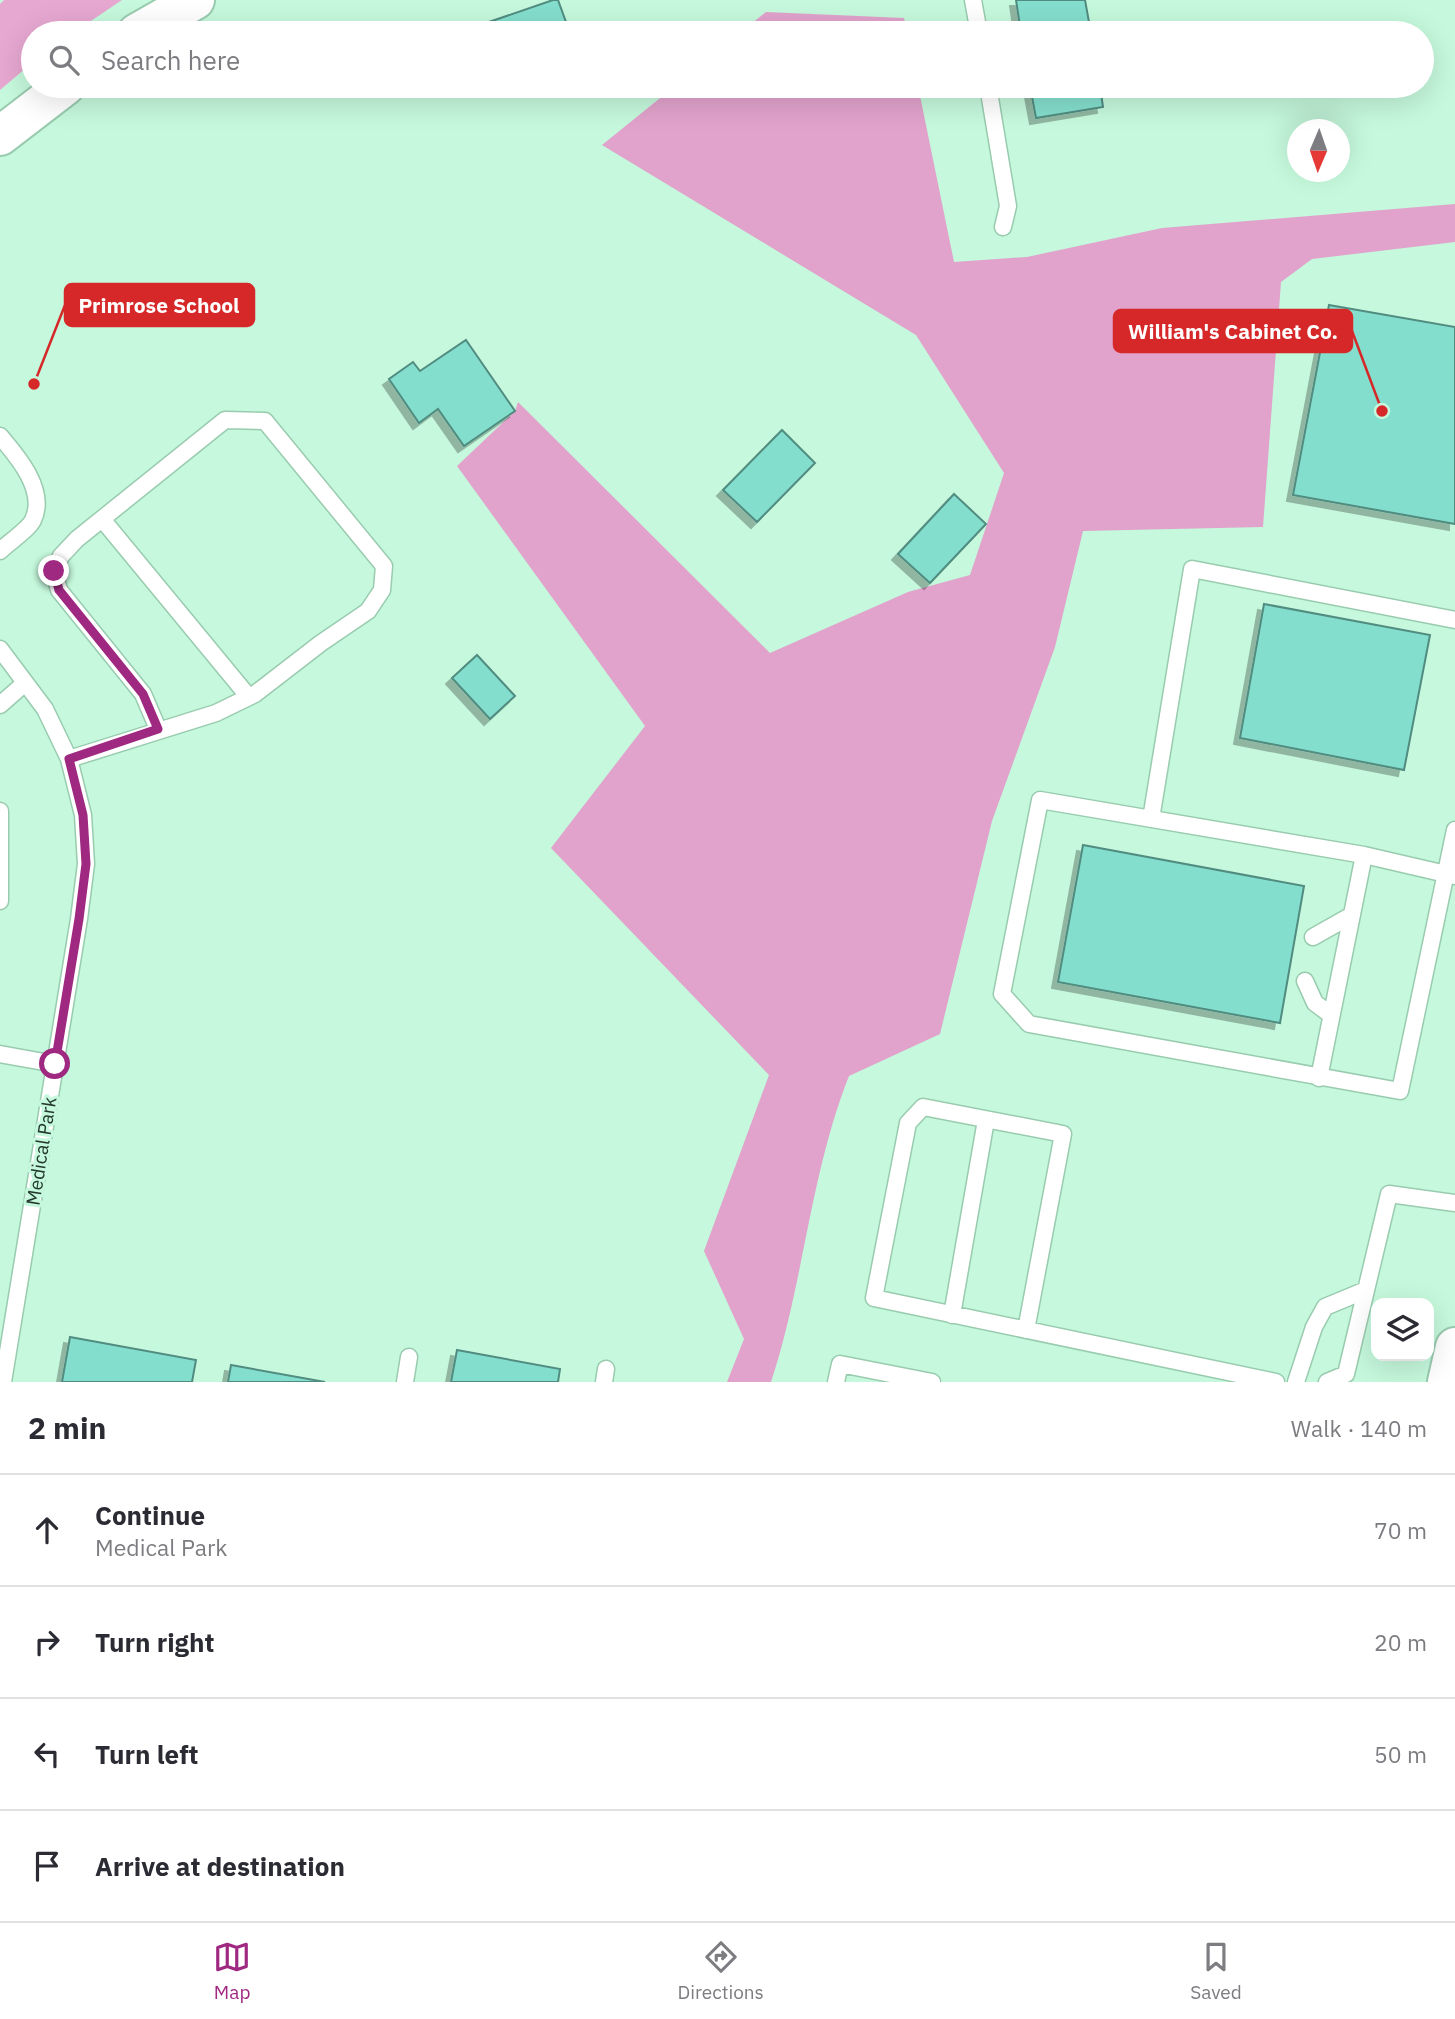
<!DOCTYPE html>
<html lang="en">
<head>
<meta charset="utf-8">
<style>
	:root { --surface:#fff; --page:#f7f7f7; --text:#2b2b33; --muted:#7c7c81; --line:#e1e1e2; --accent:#9f2881 }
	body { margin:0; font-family:"IBM Plex Sans",sans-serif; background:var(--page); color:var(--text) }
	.controls { position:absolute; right:21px; bottom:21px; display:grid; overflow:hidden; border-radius:14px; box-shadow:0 7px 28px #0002 }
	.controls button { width:63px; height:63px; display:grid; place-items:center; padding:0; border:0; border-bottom:2px solid var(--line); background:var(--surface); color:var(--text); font:35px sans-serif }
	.compass { position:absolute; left:1287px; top:119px; width:63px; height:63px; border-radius:50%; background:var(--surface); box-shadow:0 7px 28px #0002; rotate:182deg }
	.stop { position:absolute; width:21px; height:21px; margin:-16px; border:5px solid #9f2881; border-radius:50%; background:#fff }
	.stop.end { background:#9f2881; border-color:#fff; box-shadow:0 2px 7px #0008 }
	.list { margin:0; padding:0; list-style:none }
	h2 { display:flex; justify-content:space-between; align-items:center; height:91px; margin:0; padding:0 28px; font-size:30px }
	h2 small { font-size:23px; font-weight:400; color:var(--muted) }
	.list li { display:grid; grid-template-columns:46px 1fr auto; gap:21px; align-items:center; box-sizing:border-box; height:112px; padding:0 28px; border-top:2px solid var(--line) }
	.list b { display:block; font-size:26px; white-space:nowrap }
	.list p { margin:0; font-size:23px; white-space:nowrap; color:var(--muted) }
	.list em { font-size:23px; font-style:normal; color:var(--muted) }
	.icon { flex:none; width:38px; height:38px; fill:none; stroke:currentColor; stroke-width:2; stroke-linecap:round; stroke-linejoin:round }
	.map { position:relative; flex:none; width:1455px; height:1382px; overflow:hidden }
	.search { position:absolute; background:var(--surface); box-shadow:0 7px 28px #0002; left:21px; right:21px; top:21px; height:77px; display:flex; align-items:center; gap:18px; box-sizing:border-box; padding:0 24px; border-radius:38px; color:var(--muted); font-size:26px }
	.sheet { height:539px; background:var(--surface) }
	nav { display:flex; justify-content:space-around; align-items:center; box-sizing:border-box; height:98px; border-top:2px solid var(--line); background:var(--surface); font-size:19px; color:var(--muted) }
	nav a { display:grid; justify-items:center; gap:4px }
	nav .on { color:var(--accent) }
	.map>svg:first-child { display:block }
	.green { fill:#e6a7d0 }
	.forest { fill:#e1a2cb }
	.building { fill:#84decd; stroke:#518c80; stroke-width:2; filter:url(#shadow) }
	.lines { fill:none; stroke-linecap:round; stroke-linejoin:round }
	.service-casing { stroke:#99cbaf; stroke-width:19 }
	.tertiary-casing { stroke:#99cbaf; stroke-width:42 }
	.service { stroke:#fff; stroke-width:16 }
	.tertiary { stroke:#fff; stroke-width:38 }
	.route { stroke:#9f2881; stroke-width:9 }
	.labels { text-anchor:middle; stroke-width:6; stroke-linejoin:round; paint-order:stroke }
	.street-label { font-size:19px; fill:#24382d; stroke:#c5f8dc }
	.leader { fill:none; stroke:#d62828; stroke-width:2.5 }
	.callout-dot { fill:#d62828; stroke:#c5f8dc; stroke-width:2.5 }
	.callout { fill:#d62828; stroke:#d62828; stroke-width:2.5 }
	.callout-label { font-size:21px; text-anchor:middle; font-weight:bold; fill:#fff }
</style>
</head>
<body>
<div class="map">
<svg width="1455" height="1382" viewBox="0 0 1455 1382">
	<defs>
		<filter id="shadow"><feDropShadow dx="-6" dy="6" stdDeviation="0" flood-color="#0004"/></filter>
	</defs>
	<rect width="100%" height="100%" fill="#c5f8dc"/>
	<path class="green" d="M4 0H122L73 33H33V62L0 90V4Z"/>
	<path class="forest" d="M766 12 904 18 907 33H740Z
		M675 86H918L954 262 1027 257 1162 228 1455 204V242L1312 259 1281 282 1263 527 1083 531 1055 647 992 821 940 1034 849 1076C810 1174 804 1282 771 1382H727L744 1339 704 1251 769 1075 551 848 645 726 457 466 515 411 518 402 770 653 908 592 970 575 1004 473 916 335 602 145Z"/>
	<path class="building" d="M553 0H558L570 33H492L489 22Z
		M1016 0H1085L1091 33H1021Z
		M1030 86H1100L1103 107 1036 118Z
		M1329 305 1455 327V524L1293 495Z
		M466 340 515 411 464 446 438 409 419 423 389 379 413 362 420 371Z
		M782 430 815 463 757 522 723 490Z
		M954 494 986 524 930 583 898 554Z
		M1264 604 1430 635 1404 770 1240 738Z
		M477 655 515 696 490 719 452 678Z
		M1083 845 1304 886 1280 1023 1058 982Z
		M70 1337 196 1360 192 1382H62Z
		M457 1350 560 1369 558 1382H451Z
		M231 1365 325 1382H228Z"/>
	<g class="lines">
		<g class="service-casing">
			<path id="service" d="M973 0 979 33
				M988 86 1008 206 1003 227
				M0 436C18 457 47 491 33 520 29 529 8 543 0 551
				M102 519 248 696
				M0 649 45 709 69 759 83 815 86 864 79 919 3 1382
				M0 705 25 683
				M69 759 216 713 255 694 321 643 368 611 382 590 384 566 265 421 225 420 77 539 61 556 54 571 59 590 143 694 158 729
				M0 811V901
				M1151 819 1192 569 1455 620
				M1455 830 1400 1091 1029 1024 1002 994 1040 800 1364 855 1446 874 1455 876
				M1313 937 1352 915
				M1305 981 1315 1003 1331 1015
				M0 1054 55 1064
				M1319 1078 1364 855
				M952 1315 986 1120
				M1026 1330 1063 1134 923 1107 908 1123 874 1298 1276 1382
				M405 1382 409 1357
				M604 1382 606 1369
				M836 1382 840 1364 932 1382
				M1296 1382 1314 1327 1325 1307 1366 1290
				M1327 1382 1346 1374 1389 1194 1455 1203"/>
		</g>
		<g class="tertiary-casing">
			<path id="tertiary" d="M137 33 195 0
				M0 136 65 86
				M1447 1382 1455 1347"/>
		</g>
		<use href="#service" class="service"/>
		<use href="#tertiary" class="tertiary"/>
	</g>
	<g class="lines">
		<path class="route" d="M54 571 59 590 143 694 158 729 69 759 83 815 86 864 79 919 55 1064"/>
	</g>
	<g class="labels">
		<g class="street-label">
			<text transform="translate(41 1151) rotate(-81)" y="7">Medical Park</text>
		</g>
	</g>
	<path class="leader" d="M34 384L65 305M1382 411L1352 331"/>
	<g class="callout-dot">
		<circle cx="34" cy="384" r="7"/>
		<circle cx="1382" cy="411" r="7"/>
	</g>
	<g class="callout">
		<rect x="65" y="284" width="189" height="42" rx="7"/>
		<rect x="1114" y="310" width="238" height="42" rx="7"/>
	</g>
	<g class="callout-label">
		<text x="159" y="313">Primrose School</text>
		<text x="1233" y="339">William's Cabinet Co.</text>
	</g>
</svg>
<div class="controls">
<button><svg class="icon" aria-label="layers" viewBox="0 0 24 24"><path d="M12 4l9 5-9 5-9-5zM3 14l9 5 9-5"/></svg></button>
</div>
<svg class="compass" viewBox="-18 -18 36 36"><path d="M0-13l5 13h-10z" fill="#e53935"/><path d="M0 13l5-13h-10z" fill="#7c7c81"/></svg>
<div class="stop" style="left:55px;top:1064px"></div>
<div class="stop end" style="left:54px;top:571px"></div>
<div class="search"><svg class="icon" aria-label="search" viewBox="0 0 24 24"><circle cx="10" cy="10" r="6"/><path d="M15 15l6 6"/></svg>Search here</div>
</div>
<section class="sheet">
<h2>2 min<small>Walk · 140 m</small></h2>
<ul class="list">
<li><svg class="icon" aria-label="ahead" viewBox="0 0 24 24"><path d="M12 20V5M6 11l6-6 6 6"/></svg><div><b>Continue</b><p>Medical Park</p></div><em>70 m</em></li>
<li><svg class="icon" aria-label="right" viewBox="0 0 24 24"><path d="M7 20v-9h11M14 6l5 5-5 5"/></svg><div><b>Turn right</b></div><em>20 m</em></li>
<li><svg class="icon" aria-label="left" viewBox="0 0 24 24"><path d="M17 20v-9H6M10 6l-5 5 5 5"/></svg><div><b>Turn left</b></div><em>50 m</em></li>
<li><svg class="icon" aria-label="arrive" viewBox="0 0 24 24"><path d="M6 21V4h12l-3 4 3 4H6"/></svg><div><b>Arrive at destination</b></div></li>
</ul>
</section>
<nav>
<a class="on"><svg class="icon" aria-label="map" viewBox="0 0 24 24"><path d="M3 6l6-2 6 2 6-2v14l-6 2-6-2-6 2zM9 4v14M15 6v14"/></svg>Map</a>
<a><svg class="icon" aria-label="directions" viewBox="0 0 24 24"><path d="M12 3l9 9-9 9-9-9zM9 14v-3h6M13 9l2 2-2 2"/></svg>Directions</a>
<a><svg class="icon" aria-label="saved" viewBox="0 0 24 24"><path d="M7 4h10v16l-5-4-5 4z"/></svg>Saved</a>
</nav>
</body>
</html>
